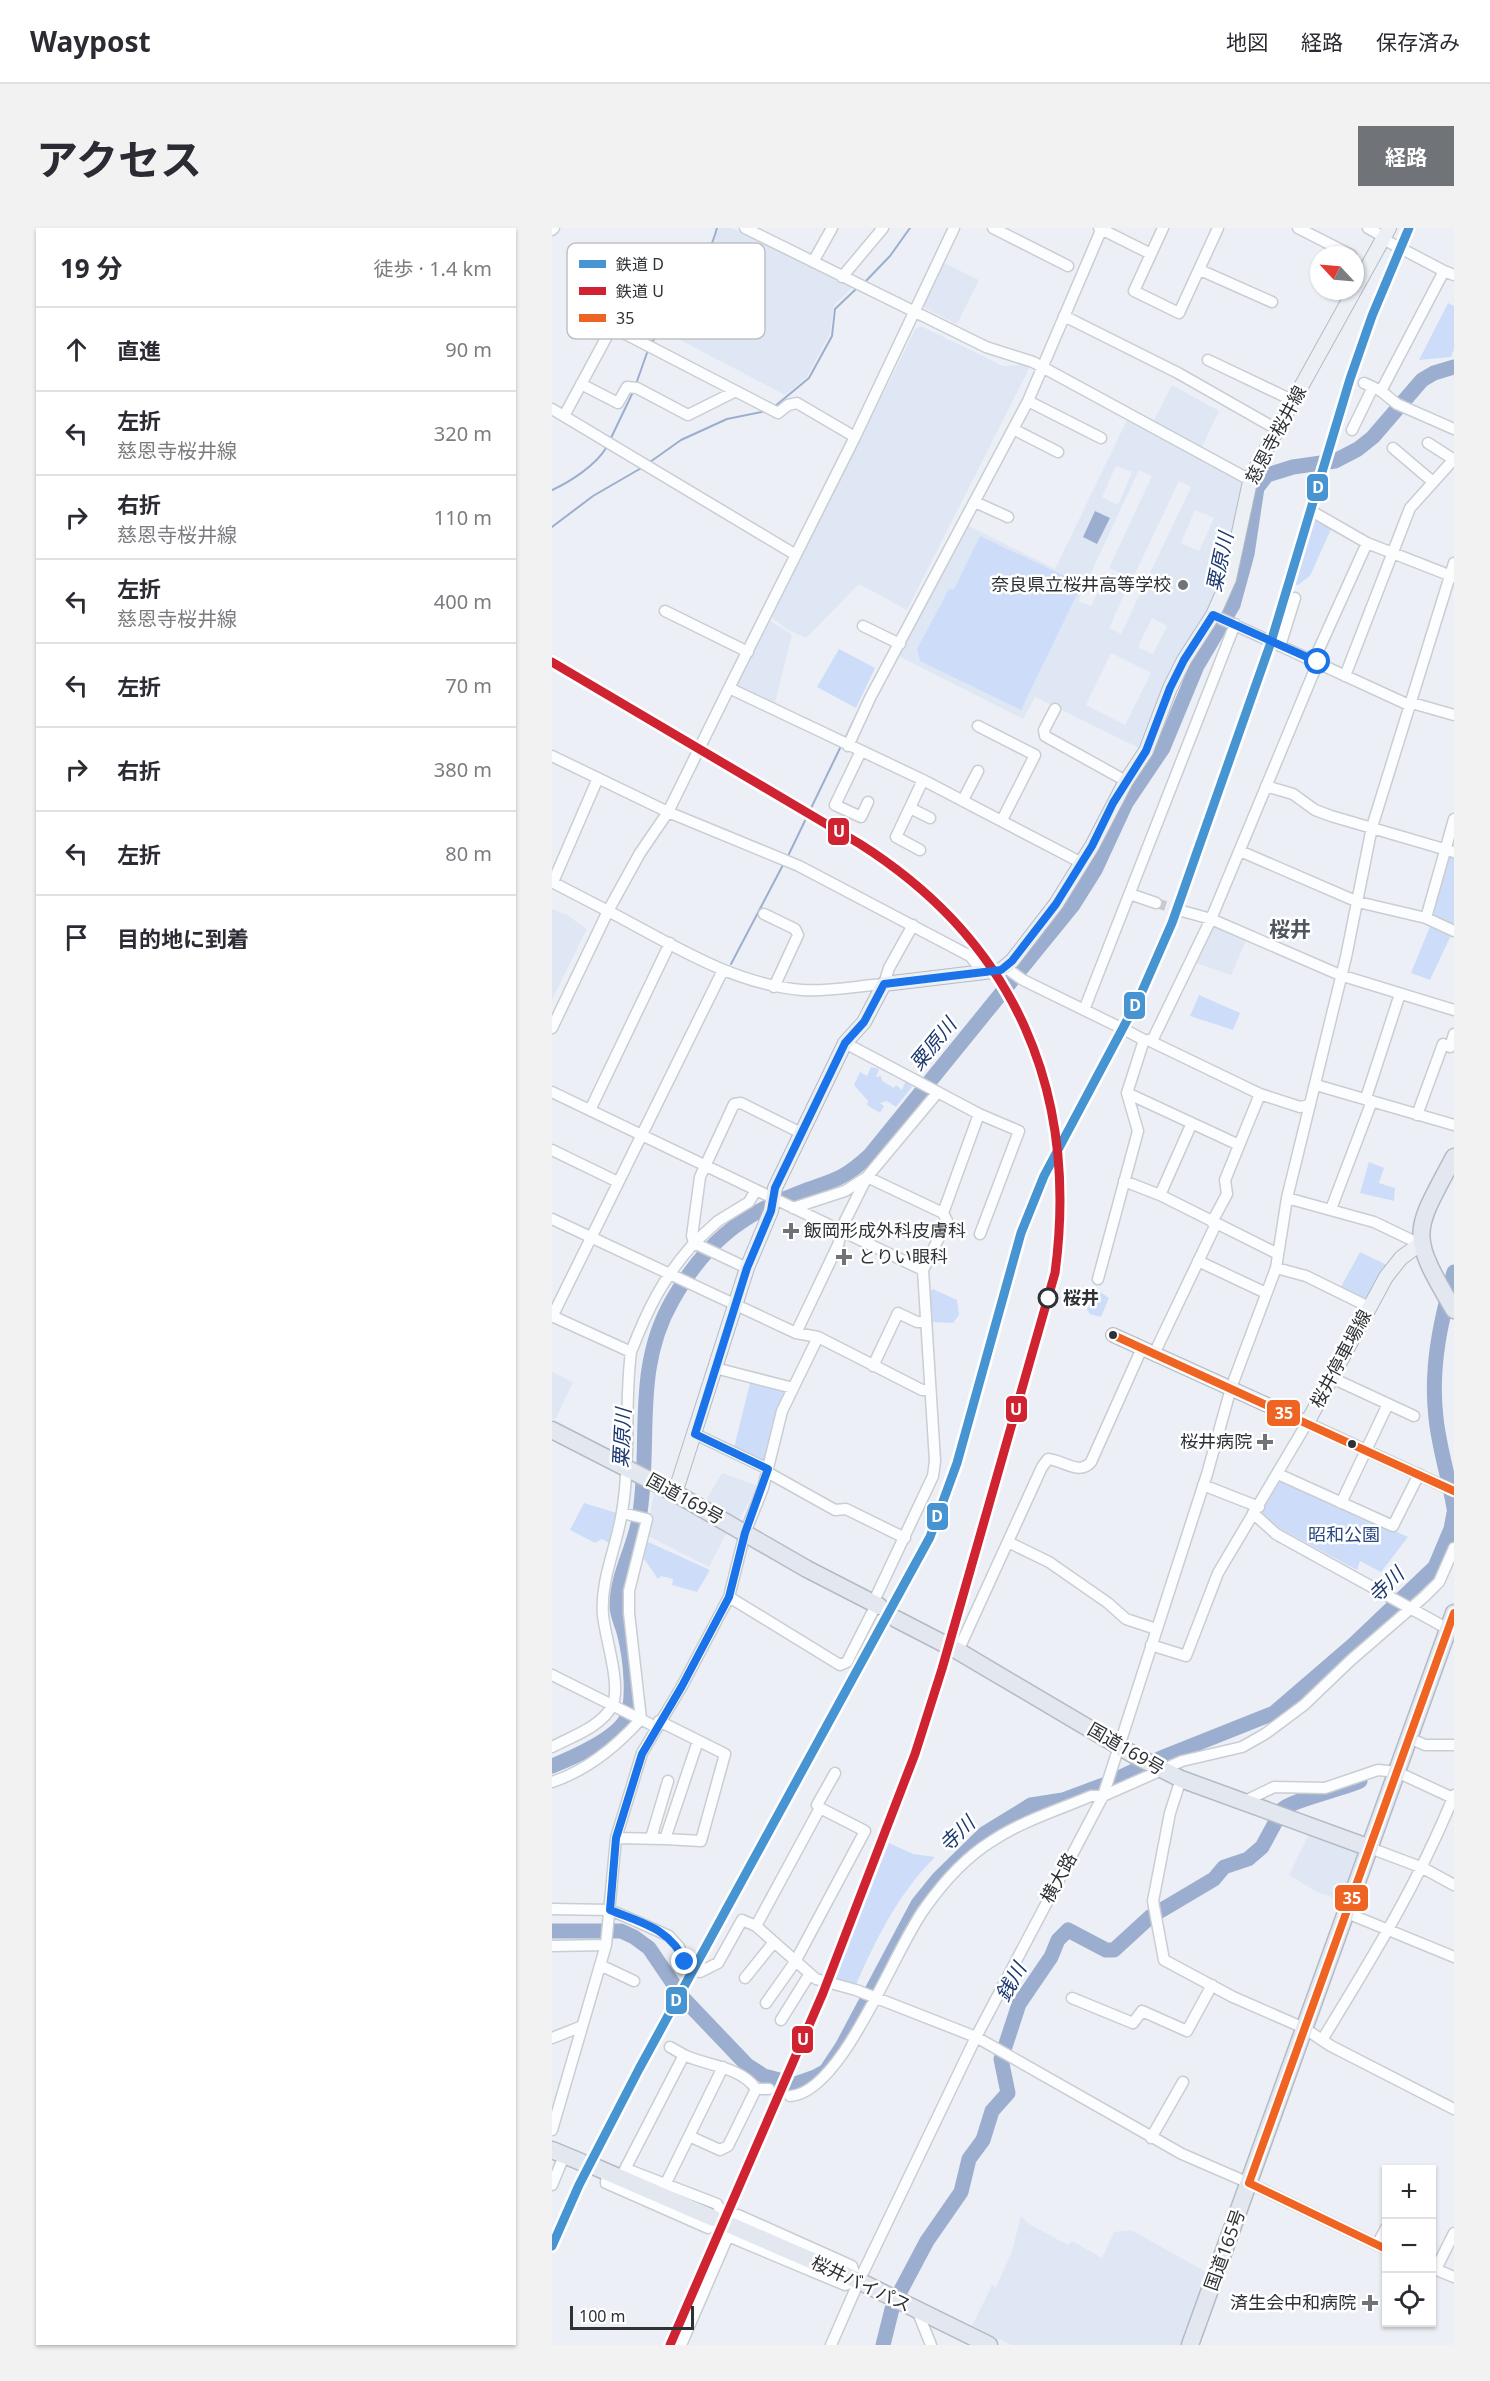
<!DOCTYPE html>
<html lang="ja">
<head>
<meta charset="utf-8">
<style>
	:root { --surface:#fff; --page:#f2f2f3; --text:#2b2b33; --muted:#7c7c81; --line:#e1e1e2; --accent:#707479 }
	body { margin:0; font-family:"Noto Sans","Noto Sans JP",sans-serif; background:var(--page); color:var(--text) }
	.controls { position:absolute; right:18px; bottom:18px; display:grid; overflow:hidden; border-radius:0px; box-shadow:0 2px 4px #0004 }
	.controls button { width:54px; height:54px; display:grid; place-items:center; padding:0; border:0; border-bottom:2px solid var(--line); background:var(--surface); color:var(--text); font:30px sans-serif }
	.compass { position:absolute; left:758px; top:18px; width:54px; height:54px; border-radius:50%; background:var(--surface); box-shadow:0 2px 4px #0004; rotate:296deg }
	.scale { position:absolute; left:18px; bottom:15px; width:124px; box-sizing:border-box; padding-left:6px; border:3px solid #2e3135; border-top:0; font-size:16px; line-height:21px; white-space:nowrap; color:#2e3135; -webkit-text-stroke:4px #fff; paint-order:stroke }
	.stop { position:absolute; width:18px; height:18px; margin:-14px; border:4px solid #1a73e8; border-radius:50%; background:#fff }
	.stop.end { background:#1a73e8; border-color:#fff; box-shadow:0 2px 6px #0008 }
	.list { margin:0; padding:0; list-style:none }
	h2 { display:flex; justify-content:space-between; align-items:center; height:78px; margin:0; padding:0 24px; font-size:26px }
	h2 small { font-size:20px; font-weight:400; color:var(--muted) }
	.list li { display:grid; grid-template-columns:39px 1fr auto; gap:18px; align-items:center; box-sizing:border-box; height:84px; padding:0 24px; border-top:2px solid var(--line) }
	.list b { display:block; font-size:22px; white-space:nowrap }
	.list p { margin:0; font-size:20px; white-space:nowrap; color:var(--muted) }
	.list em { font-size:20px; font-style:normal; color:var(--muted) }
	.icon { flex:none; width:33px; height:33px; fill:none; stroke:currentColor; stroke-width:2; stroke-linecap:round; stroke-linejoin:round }
	.map { position:relative; flex:none; width:902px; height:2117px; overflow:hidden; border-radius:0px }
	header { display:flex; align-items:center; gap:36px; box-sizing:border-box; height:84px; padding:0 30px; background:var(--surface); border-bottom:2px solid var(--line) }
	header strong { font-size:28px }
	nav { display:flex; gap:33px; margin-inline-start:auto; font-size:21px }
	.intro { display:flex; align-items:center; justify-content:space-between; box-sizing:border-box; height:144px; padding:0 36px }
	h1 { margin:0; font-size:42px }
	.button { padding:15px 27px; border-radius:0px; background:var(--accent); color:#fff; font-size:21px; font-weight:700 }
	main { display:flex; gap:36px; padding:0 36px }
	aside { flex:1; background:var(--surface); border-radius:0px; box-shadow:0 2px 4px #0004 }
	.map>svg:first-child { display:block }
	.built { fill:#dfe7f4; fill-rule:evenodd }
	.green { fill:#cdddf9 }
	.water { fill:#9caecf }
	.lines { fill:none; stroke-linecap:round; stroke-linejoin:round }
	.stream { stroke:#9caecf; stroke-width:2 }
	.river { stroke:#9caecf; stroke-width:15 }
	.minor-tunnel { stroke:#c6cacf; stroke-width:10; stroke-dasharray:10 5; stroke-linecap:butt }
	.minor-casing { stroke:#cacdd1; stroke-width:13 }
	.major-casing { stroke:#b4bac4; stroke-width:16 }
	.highway-casing { stroke:#b4bac4; stroke-width:19 }
	.minor { stroke:#fcfdfe; stroke-width:10 }
	.major { stroke:#ecf0f5; stroke-width:14 }
	.highway { stroke:#e3e8f0; stroke-width:16 }
	.bus-1-casing { stroke:#fff; stroke-width:12 }
	.bus-1 { stroke:#f06423; stroke-width:8 }
	.rail-1-casing { stroke:#fff; stroke-width:14 }
	.rail-2-casing { stroke:#fff; stroke-width:14 }
	.rail-1 { stroke:#4694d1; stroke-width:9 }
	.rail-2 { stroke:#d02332; stroke-width:9 }
	.route { stroke:#1a73e8; stroke-width:8 }
	.poi-dot { fill:#707479; stroke:#fff; stroke-width:2 }
	.stop-dot { fill:#fff; stroke:#2e3135; stroke-width:3 }
	.bus-dot { fill:#2e3135; stroke:#fff; stroke-width:2 }
	.labels { text-anchor:middle; stroke-width:5; stroke-linejoin:round; paint-order:stroke }
	.street-label { font-size:18px; fill:#2e3135; stroke:#fff }
	.poi-label { font-size:18px; fill:#2e3135; stroke:#fff; text-anchor:end }
	.stop-label { font-size:18px; font-weight:bold; fill:#2e3135; stroke:#fff; text-anchor:start }
	.park-label { font-size:18px; fill:#2a4881; stroke:#fff }
	.water-label { font-size:20px; font-style:italic; fill:#1c3970; stroke:#fff }
	.quarter-label { font-size:21px; font-weight:bold; fill:#515760; stroke:#fff }
	.key { fill:#fff; stroke:#c0c1c2; stroke-width:1.5 }
	.key-label { font-size:16px; fill:#2e3135 }
	.line-badge { stroke:#fff; stroke-width:2 }
	.badge-label { font-size:16px; text-anchor:middle; font-weight:bold; fill:#fff }
</style>
</head>
<body>
<header>
<strong>Waypost</strong>
<nav><a>地図</a><a>経路</a><a>保存済み</a></nav>
</header>
<div class="intro"><h1>アクセス</h1><a class="button">経路</a></div>
<main>
<aside>
<h2>19 分<small>徒歩 · 1.4 km</small></h2>
<ul class="list">
<li><svg class="icon" aria-label="ahead" viewBox="0 0 24 24"><path d="M12 20V5M6 11l6-6 6 6"/></svg><div><b>直進</b></div><em>90 m</em></li>
<li><svg class="icon" aria-label="left" viewBox="0 0 24 24"><path d="M17 20v-9H6M10 6l-5 5 5 5"/></svg><div><b>左折</b><p>慈恩寺桜井線</p></div><em>320 m</em></li>
<li><svg class="icon" aria-label="right" viewBox="0 0 24 24"><path d="M7 20v-9h11M14 6l5 5-5 5"/></svg><div><b>右折</b><p>慈恩寺桜井線</p></div><em>110 m</em></li>
<li><svg class="icon" aria-label="left" viewBox="0 0 24 24"><path d="M17 20v-9H6M10 6l-5 5 5 5"/></svg><div><b>左折</b><p>慈恩寺桜井線</p></div><em>400 m</em></li>
<li><svg class="icon" aria-label="left" viewBox="0 0 24 24"><path d="M17 20v-9H6M10 6l-5 5 5 5"/></svg><div><b>左折</b></div><em>70 m</em></li>
<li><svg class="icon" aria-label="right" viewBox="0 0 24 24"><path d="M7 20v-9h11M14 6l5 5-5 5"/></svg><div><b>右折</b></div><em>380 m</em></li>
<li><svg class="icon" aria-label="left" viewBox="0 0 24 24"><path d="M17 20v-9H6M10 6l-5 5 5 5"/></svg><div><b>左折</b></div><em>80 m</em></li>
<li><svg class="icon" aria-label="arrive" viewBox="0 0 24 24"><path d="M6 21V4h12l-3 4 3 4H6"/></svg><div><b>目的地に到着</b></div></li>
</ul>
</aside>
<div class="map">
<svg width="902" height="2117" viewBox="0 0 902 2117">
	<rect width="100%" height="100%" fill="#ecf0f6"/>
	<path class="built" d="M167 0H180L301 59 282 77 278 105 255 149 233 167 111 103 161 18Z
		M392 35 427 52 405 96 371 79Z
		M369 98 451 138 473 137 478 139 355 382 307 356 254 410 236 402 219 389 364 100Z
		M620 157 667 183 650 219 601 194Z
		M575 192 691 254 674 341 655 383 608 464 595 507 587 520 483 469 471 491 345 427 415 297 503 341ZM564 238 580 244 566 277 550 269ZM587 242 600 248 557 340 581 350 627 253 639 259 569 406 557 400 573 365 568 363 573 353 555 345 539 378 526 373ZM643 282 662 290 647 323 629 315ZM600 390 615 398 601 426 586 419ZM559 425 599 445 573 497 534 477Z
		M217 392 240 407 222 479 184 458Z
		M0 681 15 687 35 701 0 772Z
		M660 694 695 711 679 747 641 734Z
		M0 1144 21 1154 3 1192 0 1191Z
		M170 1245 206 1258 187 1292 154 1272Z
		M103 1261 138 1281 133 1291 139 1281 176 1302 157 1339 94 1307Z
		M757 1606 809 1624 788 1677 779 1669 763 1663 737 1647Z
		M469 1988 477 1996 516 2017 520 2013 550 2030 562 2004 579 2002 658 2046 631 2117H459L420 2098 440 2057 444 2059 460 2023Z"/>
	<path class="green" d="M896 75 902 78V121L899 129 867 132Z
		M764 291 780 299 758 348 746 357 740 356Z
		M428 308 530 356 469 482 368 433 365 421 397 361H402Z
		M287 421 323 440 304 480 265 459Z
		M895 622 902 625V699L878 687Z
		M879 696 900 705 878 752 859 745Z
		M647 767 688 785 681 802 638 788Z
		M319 839 327 841 324 849 329 848 330 853 342 860 344 857 350 862 354 852 360 859 344 879 335 873 328 875 332 878 328 885 315 877 316 873 302 857 308 844 315 848Z
		M817 934 832 940 827 955 843 960 842 973 808 965Z
		M808 1024 837 1038 816 1075 786 1064Z
		M381 1061 405 1072 407 1087 401 1095 379 1094 378 1063Z
		M544 1061 557 1070 549 1089 538 1086 535 1082 540 1063Z
		M201 1153 233 1162 235 1166 214 1234 211 1235 182 1220 198 1155Z
		M728 1251 856 1309 829 1344 808 1333 805 1342 710 1291V1280Z
		M32 1275 68 1286 60 1317 50 1311 43 1315 18 1302Z
		M92 1312 158 1342 145 1364 120 1357 121 1351 109 1348 106 1351 90 1328Z
		M337 1615 361 1626 383 1629C346 1666 324 1711 303 1759L282 1753Z"/>
	<path class="water" d="M543 283 558 290 545 316 531 309Z"/>
	<g class="lines">
		<path class="stream" d="M312 55 338 28 358 0
			M100 114C121 88 157 32 165 0
			M84 156 96 122
			M222 179 257 150 280 108 283 81 305 60
			M59 210 81 164
			M98 234 129 212 175 191 215 183
			M0 262C18 254 44 237 54 220
			M0 299 41 268 91 239
			M293 511 302 492
			M235 630 290 516
			M179 736 232 635"/>
		<path class="river" d="M902 1044C889 1092 878 1139 884 1190 887 1220 897 1250 902 1280
			M0 1538C20 1530 61 1512 73 1493 84 1476 78 1428 73 1408 71 1398 65 1388 65 1378 65 1346 82 1321 87 1291 100 1216 80 1143 120 1073 151 1018 187 987 247 965 281 952 290 953 318 927L521 677 543 642 574 575 611 520 645 438 681 377 695 326 705 260 715 247 741 239 783 233 806 221 821 209 870 152 882 145 902 139
			M730 1582C737 1573 791 1561 808 1553
			M0 1703H69L82 1709 97 1720 131 1770 195 1837 212 1848 243 1856 263 1849 274 1843 290 1819 366 1676 387 1650 432 1606 479 1577 511 1572 554 1556 609 1530 722 1485 801 1417 883 1339 899 1301 902 1285
			M349 2062 375 2013 409 1964 417 1931 431 1912 440 1883 456 1865 449 1831 467 1776 499 1729 506 1712 516 1702 554 1722H562L598 1689 662 1651 672 1639 696 1631 710 1619 723 1595
			M331 2117 340 2081"/>
		<path class="minor-tunnel" d="M604 675 630 683"/>
		<g class="minor-casing">
			<path id="minor" d="M193 0 434 119 481 134 698 252
				M402 0 303 209 177 460 371 552 530 635
				M441 0 516 38
				M547 0 599 26 582 63 627 85 666 0
				M746 0 799 27
				M816 0 832 9
				M0 2 2 0
				M831 11 892 43
				M599 26 611 0
				M261 34 280 0
				M648 42 720 74
				M290 49 331 0
				M512 88 626 145 726 202
				M656 132 742 173
				M812 155 829 163 845 176 902 201
				M29 156 66 175 75 159 85 160 136 187 182 164
				M829 163 892 43 902 47
				M476 173 549 210
				M0 181 244 327
				M12 188 60 99 226 185 236 177 245 175 303 209
				M461 201 506 224
				M800 202 821 159
				M876 215 901 231
				M841 220 881 254
				M423 274 456 289
				M761 284 815 315 902 349
				M113 383 196 424
				M661 387 859 478
				M311 398 348 416
				M728 418 743 370
				M762 432 815 315
				M793 448 858 280 902 231
				M860 475 902 487
				M503 481 492 502 493 508 574 553
				M426 498 483 527 450 592
				M296 518 318 470 476 173 550 0
				M309 523 283 577 309 589 316 574
				M0 528 116 584 247 638 418 728 431 744
				M714 558 741 566 763 582 779 588 902 624
				M411 572 426 543
				M358 580 378 590
				M368 622 344 609 371 552
				M688 623 806 674 874 690 902 703
				M0 654 56 683 88 625 116 584 177 460
				M1 654 46 550
				M578 666 604 675
				M630 683 659 691 788 747 902 782
				M212 686 243 701 246 707 222 759
				M874 690 902 591
				M454 740 471 752 565 798
				M532 782 683 396
				M0 800 56 683C118 715 179 756 250 762 276 764 305 758 332 756L337 740 361 697
				M596 812 708 866 748 879 758 877
				M600 813 659 691 766 434
				M293 815 427 886 467 903 428 1006
				M764 857 902 897
				M0 864 371 1042
				M575 865 687 917
				M814 870 848 766
				M38 882 118 715
				M865 887 891 816 898 819 902 806
				M0 922 66 954
				M572 953 608 967 726 1026
				M608 967 639 897
				M735 970 822 994 868 1016
				M241 980 293 963 315 949 391 985
				M779 981 820 873
				M0 991 244 1105 266 1109 370 1162H377
				M660 994 675 966 673 952 708 866
				M646 1033 714 1065
				M195 1040 142 1015 166 993 197 974 204 962
				M724 1040 754 1048 817 1079
				M546 1051 586 903 575 865 592 812 577 804
				M0 1088 79 1124C72 1177 79 1231 70 1284 65 1318 48 1352 51 1387 53 1410 70 1458 60 1478 49 1499 19 1509 0 1519
				M0 1089 171 742
				M244 1105 286 1017 292 995 315 949 386 864
				M79 1124C96 1080 111 1050 142 1015L140 1008 148 949 182 876 189 875 249 905
				M602 1126 664 996
				M321 1138 346 1085 365 1094H373
				M163 1140 241 1160
				M780 1150 862 1188
				M143 1206 216 1241
				M215 1244 283 1282 294 1281 353 1310
				M726 1246 841 1298 867 1246
				M651 1257 707 1279
				M789 1275 836 1176
				M701 1285 724 1306 896 1401
				M456 1314 497 1334 556 1375 574 1391 604 1401
				M177 1369 288 1437 295 1434 324 1377
				M321 1375 381 1248 383 1233 371 1042 395 993 391 985 427 886
				M599 1417 634 1428 666 1345 755 1195 902 1263
				M406 1423 490 1239 496 1231C511 1232 527 1248 539 1234L590 1120
				M0 1447 104 1499
				M107 1493 173 1526 149 1613 113 1611
				M857 1510 873 1517H902
				M629 1551 618 1585 601 1673 612 1732 681 1769 752 1800 779 1818 902 1881
				M0 1554C36 1542 64 1519 89 1491L77 1385V1363L95 1291 70 1285
				M691 1574 722 1559 773 1560 826 1542 845 1544 901 1570
				M268 1580 265 1577 283 1545
				M64 1610 113 1611 146 1513
				M99 1610 116 1553
				M818 1620 871 1640 902 1657
				M0 1681 58 1682 86 1694 117 1708 127 1719 133 1734 148 1744 166 1735 190 1692 204 1698 264 1751 304 1762 424 1809 630 1926 697 1955 834 2021
				M795 1685 902 1729
				M204 1698 268 1580 313 1603 243 1734 214 1775
				M0 1718 54 1717
				M48 1737 82 1753
				M193 1750 222 1714
				M520 1770 581 1795 590 1783 635 1803 660 1757
				M229 1792 257 1747
				M0 1810 28 1799
				M770 1812C819 1732 867 1654 902 1567
				M132 1827C155 1838 188 1838 204 1861H217
				M238 1868C291 1865 342 1721 373 1680 390 1656 414 1629 440 1613 470 1593 506 1582 539 1568H551L630 1533 690 1519 713 1506 752 1477 799 1432 873 1368 887 1354 902 1320
				M0 1902 54 1717 64 1610 90 1525 130 1458 177 1369 193 1305 211 1260 230 1183 266 1109
				M137 1908 168 1922 176 1918 204 1861
				M599 1910 631 1854
				M55 1944 54 1955 156 2000 162 1997 168 1982 165 1976 74 1941
				M71 1945 132 1827 118 1819
				M0 1957 12 1928
				M113 1957 171 1839
				M186 1987 300 2038 304 2052 293 2057 176 2008 174 2005 180 1989Z
				M825 2017 834 2000
				M880 2040 902 2049
				M884 2041 902 2005
				M365 2082 379 2117
				M129 2117 176 2008
				M279 2117 307 2053 424 1809 551 1568 655 1246 679 1160 724 1040 735 970 794 729 820 599 902 335"/>
		</g>
		<g class="major-casing">
			<path id="major" d="M561 1107 755 1195 834 1049 849 1030 868 1016
				M123 1265 195 1040 219 983 223 960 293 815 312 794 332 756 449 742 460 733 504 676 540 618 574 553 594 523 618 460 632 432 661 387 677 351 699 249 837 0"/>
		</g>
		<g class="highway-casing">
			<path id="highway" d="M902 929C861 1006 856 1004 902 1082
				M0 1202 123 1265 255 1341 327 1378
				M344 1391 406 1423 582 1527 629 1551 818 1620
				M0 1922 29 1934
				M41 1938 161 1990
				M180 1998 307 2053 437 2117
				M638 2117 902 1385"/>
		</g>
		<use href="#minor" class="minor"/>
		<use href="#major" class="major"/>
		<use href="#highway" class="highway"/>
		<g class="bus-1-casing">
			<path id="bus-1" d="M561 1107 902 1263
				M697 1955 902 1385
				M697 1955 834 2021"/>
		</g>
		<use href="#bus-1" class="bus-1"/>
		<g class="rail-1-casing">
			<path id="rail-1" d="M0 2018 27 1957 87 1841 378 1309 405 1235 469 1005 492 948 588 768 620 695 719 414 798 151 820 88 857 0"/>
		</g>
		<g class="rail-2-casing">
			<path id="rail-2" d="M0 434 308 616C464 715 527 864 503 1045L390 1441 363 1526 271 1765 118 2117"/>
		</g>
		<use href="#rail-1" class="rail-1"/>
		<use href="#rail-2" class="rail-2"/>
	</g>
	<g class="lines">
		<path class="route" d="M133 1734C119 1701 90 1695 58 1682L64 1610 90 1526 130 1458 177 1369 193 1305 216 1241 143 1206 195 1040 219 983 223 960 293 815 312 794 332 756 449 742 460 733 504 676 540 618 561 575 594 523 618 460 632 432 661 387 766 434"/>
	</g>
	<g class="poi-dot">
		<circle cx="631" cy="357" r="6"/>
		<path d="M236 994h6v6h6v6h-6v6h-6v-6h-6v-6h6z"/>
		<path d="M289 1020h6v6h6v6h-6v6h-6v-6h-6v-6h6z"/>
		<path d="M710 1205h6v6h6v6h-6v6h-6v-6h-6v-6h6z"/>
		<path d="M815 2066h6v6h6v6h-6v6h-6v-6h-6v-6h6z"/>
	</g>
	<circle class="stop-dot" cx="496" cy="1070" r="9"/>
	<g class="bus-dot">
		<circle cx="561" cy="1107" r="5"/>
		<circle cx="800" cy="1216" r="5"/>
	</g>
	<g class="labels">
		<g class="street-label">
			<text transform="translate(724 207) rotate(-62)" y="6">慈恩寺桜井線</text>
			<text transform="translate(789 1131) rotate(-62)" y="6">桜井停車場線</text>
			<text transform="translate(133 1271) rotate(29)" y="6">国道169号</text>
			<text transform="translate(574 1521) rotate(30)" y="6">国道169号</text>
			<text transform="translate(507 1650) rotate(-61)" y="6">横大路</text>
			<text transform="translate(673 2022) rotate(-70)" y="6">国道165号</text>
			<text transform="translate(309 2056) rotate(25)" y="6">桜井バイパス</text>
		</g>
		<g class="poi-label">
			<text x="619" y="363">奈良県立桜井高等学校</text>
			<text x="252" y="1009" text-anchor="start">飯岡形成外科皮膚科</text>
			<text x="306" y="1035" text-anchor="start">とりい眼科</text>
			<text x="700" y="1220">桜井病院</text>
			<text x="804" y="2081">済生会中和病院</text>
		</g>
		<g class="stop-label">
			<text x="511" y="1076">桜井</text>
		</g>
		<g class="park-label">
			<text x="792" y="1313">昭和公園</text>
		</g>
		<g class="water-label">
			<text transform="translate(668 334) rotate(-78)" y="7">粟原川</text>
			<text transform="translate(381 816) rotate(-51)" y="7">粟原川</text>
			<text transform="translate(70 1210) rotate(-87)" y="7">粟原川</text>
			<text transform="translate(834 1357) rotate(-44)" y="7">寺川</text>
			<text transform="translate(405 1606) rotate(-44)" y="7">寺川</text>
			<text transform="translate(459 1754) rotate(-61)" y="7">銭川</text>
		</g>
		<g class="quarter-label">
			<text x="738" y="709">桜井</text>
		</g>
	</g>
	<rect x="15" y="15" width="198" height="96" rx="9" class="key"/>
	<rect x="27" y="32" width="27" height="8" fill="#4694d1"/>
	<rect x="27" y="59" width="27" height="8" fill="#d02332"/>
	<rect x="27" y="86" width="27" height="8" fill="#f06423"/>
	<g class="key-label">
		<text x="64" y="42">鉄道 D</text>
		<text x="64" y="69">鉄道 U</text>
		<text x="64" y="96">35</text>
	</g>
	<g class="line-badge">
		<rect x="754" y="245" width="23" height="29" rx="6" fill="#4694d1"/>
		<rect x="275" y="589" width="23" height="29" rx="6" fill="#d02332"/>
		<rect x="571" y="763" width="23" height="29" rx="6" fill="#4694d1"/>
		<rect x="453" y="1167" width="23" height="28" rx="6" fill="#d02332"/>
		<rect x="714" y="1171" width="35" height="28" rx="6" fill="#f06423"/>
		<rect x="374" y="1274" width="23" height="29" rx="6" fill="#4694d1"/>
		<rect x="782" y="1656" width="35" height="28" rx="6" fill="#f06423"/>
		<rect x="113" y="1758" width="23" height="29" rx="6" fill="#4694d1"/>
		<rect x="239" y="1797" width="23" height="29" rx="6" fill="#d02332"/>
	</g>
	<g class="badge-label">
		<text x="766" y="265">D</text>
		<text x="287" y="609">U</text>
		<text x="583" y="783">D</text>
		<text x="464" y="1187">U</text>
		<text x="732" y="1191">35</text>
		<text x="385" y="1294">D</text>
		<text x="800" y="1676">35</text>
		<text x="124" y="1778">D</text>
		<text x="251" y="1817">U</text>
	</g>
</svg>
<div class="controls">
<button>+</button>
<button>−</button>
<button><svg class="icon" aria-label="locate" viewBox="0 0 24 24"><circle cx="12" cy="12" r="6"/><path d="M12 2v4M12 18v4M2 12h4M18 12h4"/></svg></button>
</div>
<svg class="compass" viewBox="-18 -18 36 36"><path d="M0-13l5 13h-10z" fill="#e53935"/><path d="M0 13l5-13h-10z" fill="#7c7c81"/></svg>
<div class="scale">100 m</div>
<div class="stop" style="left:766px;top:434px"></div>
<div class="stop end" style="left:133px;top:1734px"></div>
</div>
</main>
</body>
</html>
